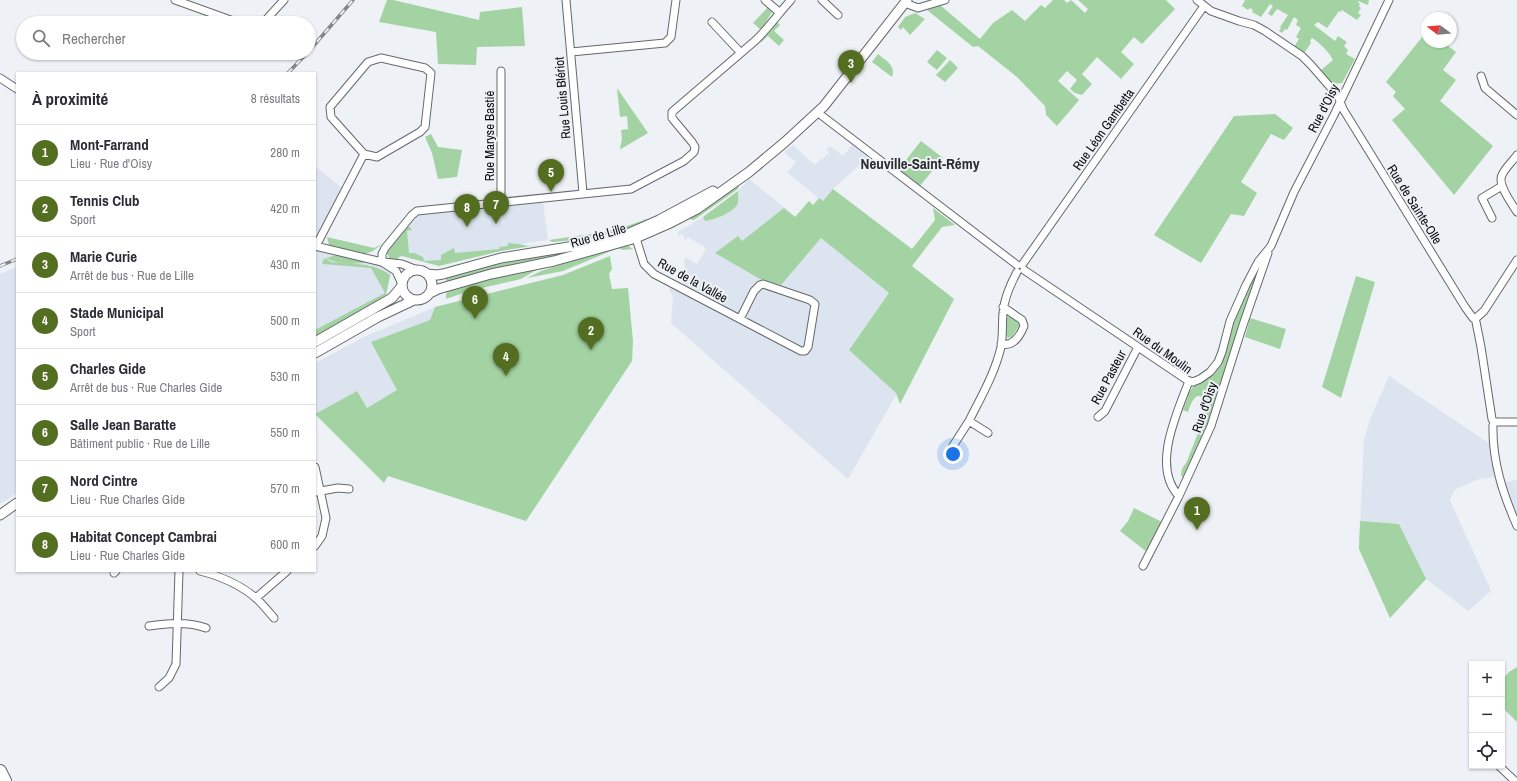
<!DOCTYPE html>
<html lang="fr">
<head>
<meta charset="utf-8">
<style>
	:root { --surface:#fff; --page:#f2f2f3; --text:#2b2b33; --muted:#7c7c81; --line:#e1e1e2; --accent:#536e21 }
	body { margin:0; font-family:"Archivo Narrow",sans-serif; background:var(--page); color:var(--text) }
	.controls { position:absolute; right:12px; bottom:12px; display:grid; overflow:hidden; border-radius:0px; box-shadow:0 1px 3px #0004 }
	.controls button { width:36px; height:36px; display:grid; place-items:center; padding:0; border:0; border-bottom:1px solid var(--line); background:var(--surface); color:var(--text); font:20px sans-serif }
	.compass { position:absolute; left:1421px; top:12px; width:36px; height:36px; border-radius:50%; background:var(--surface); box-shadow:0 1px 3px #0004; rotate:286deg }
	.you { position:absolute; left:953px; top:454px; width:14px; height:14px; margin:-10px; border:3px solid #fff; border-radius:50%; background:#1a73e8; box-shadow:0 0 0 6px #1a73e833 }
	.badge { display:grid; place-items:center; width:26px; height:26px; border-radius:50%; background:var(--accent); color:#fff; font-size:13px; font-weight:700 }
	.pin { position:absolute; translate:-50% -33px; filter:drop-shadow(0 1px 2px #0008) }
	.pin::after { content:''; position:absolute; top:21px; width:14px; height:12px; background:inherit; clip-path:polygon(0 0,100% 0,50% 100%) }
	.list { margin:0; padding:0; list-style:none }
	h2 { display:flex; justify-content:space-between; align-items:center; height:52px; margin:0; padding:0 16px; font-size:17px }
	h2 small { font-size:13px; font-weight:400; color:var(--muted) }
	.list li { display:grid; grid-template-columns:26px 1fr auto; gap:12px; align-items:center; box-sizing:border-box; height:56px; padding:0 16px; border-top:1px solid var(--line) }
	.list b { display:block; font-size:15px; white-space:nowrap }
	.list p { margin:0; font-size:13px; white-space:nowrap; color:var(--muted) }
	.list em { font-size:13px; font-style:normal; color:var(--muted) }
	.icon { flex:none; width:22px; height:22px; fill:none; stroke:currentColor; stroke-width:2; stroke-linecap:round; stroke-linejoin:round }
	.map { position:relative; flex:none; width:1517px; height:781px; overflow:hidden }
	.search { position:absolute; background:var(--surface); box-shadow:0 1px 3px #0004; left:16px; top:16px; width:300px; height:44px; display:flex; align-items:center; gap:10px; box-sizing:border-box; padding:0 14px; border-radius:22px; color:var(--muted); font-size:15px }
	.panel { position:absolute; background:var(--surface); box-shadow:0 1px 3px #0004; left:16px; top:72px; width:300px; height:500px; border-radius:0px }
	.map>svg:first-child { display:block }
	.built { fill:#dce5ef }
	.green { fill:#a3d3a3 }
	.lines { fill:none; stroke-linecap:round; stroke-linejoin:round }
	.minor-casing { stroke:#65686c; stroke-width:9 }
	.secondary-casing { stroke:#65686c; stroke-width:11 }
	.motorway-casing { stroke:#65686c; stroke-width:14 }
	.minor { stroke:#fff; stroke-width:7 }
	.secondary { stroke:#fff; stroke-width:9 }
	.motorway { stroke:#fff; stroke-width:12 }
	.rail-casing { stroke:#828487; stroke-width:3.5 }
	.rail { stroke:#eef1f5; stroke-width:2; stroke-dasharray:6; stroke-linecap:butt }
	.labels { text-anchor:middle; stroke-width:4; stroke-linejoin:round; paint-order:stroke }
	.street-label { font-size:13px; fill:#0a0b0d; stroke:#eef1f5 }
	.quarter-label { font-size:15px; font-weight:bold; fill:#2b2d31; stroke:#eef1f5 }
</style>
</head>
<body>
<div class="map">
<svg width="1517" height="781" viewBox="0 0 1517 781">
	<rect width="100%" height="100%" fill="#eef1f5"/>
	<path class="built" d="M793 145 815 165 821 159 822 160 823 159V158L829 153 826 149 830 146 843 156 852 145 868 157 834 188 823 202 787 172 796 162 784 152Z
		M315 166 342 188 315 239Z
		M749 179 889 293 849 350 897 393 848 479 671 323 673 297 669 289 674 280 683 285 685 257 697 264 706 248 688 237 686 240 683 238 684 236 681 234 679 236 678 235V232L703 217 738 191Z
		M543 202 548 240 508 246 438 264 423 261 388 249 414 217 420 213Z
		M315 249 373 263 392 270 386 295 345 320 315 336Z
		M17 267V493L0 504V274Z
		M435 307 430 320 371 342 398 390 367 408 357 391 315 414V363L364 337Z
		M1389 376 1490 444 1498 443 1502 475 1504 482 1517 480V517L1507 494 1497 489 1495 477 1479 479 1454 490 1450 500 1491 591 1468 611 1426 579 1390 618 1359 549 1364 439 1371 417Z"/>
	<path class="green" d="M387 0H393L479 20 480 12 522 7 525 46 477 47 476 65 438 64 436 32 379 22Z
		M1053 0H1064L1067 3 1071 0 1085 13 1088 9 1078 0H1166L1175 9 1142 44 1134 37 1121 52 1134 64 1121 79 1097 57 1082 74 1092 84 1082 95 1075 93 1070 89 1077 80 1067 71 1058 81 1079 100 1057 126 1046 115 1045 106 1017 77 978 46 973 47 927 10 940 5 980 39 993 23 1012 10 1025 21 1041 5 1045 8Z
		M1245 0H1369L1368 5 1358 1V2L1360 4 1359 6 1361 8 1358 13 1361 15 1357 20 1342 10 1341 12 1339 11 1327 28 1318 22 1314 25 1335 41 1338 36 1347 42 1344 46 1348 50 1346 54 1355 59 1342 83 1332 84 1321 70 1333 60C1328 51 1321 44 1312 38L1310 41 1311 43 1304 53 1294 47 1299 39 1296 37 1301 28 1296 25 1298 20 1294 17 1287 30 1285 29 1282 33 1279 31 1281 28 1280 27 1288 15 1277 9 1272 16 1268 14 1273 6 1270 4 1261 17 1252 12 1253 10 1250 8 1248 10 1242 6Z
		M768 7 772 12 761 30 753 23Z
		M915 13 925 19 910 35 903 27 901 30 898 27 905 17Z
		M776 21 780 25 774 31 784 40 779 46 768 36 761 42 760 40 769 32Z
		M1427 31V42H1443L1456 52 1443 70 1456 80 1440 101 1493 146 1454 195 1392 120 1405 109 1393 96 1396 92 1386 82Z
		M937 50 947 58 937 70 927 62Z
		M878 54C886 61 896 65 892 77L872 62Z
		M950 60 958 68 945 82 936 75Z
		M617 88 648 133 621 149 620 148 622 139 621 130 628 129 627 116 620 117Z
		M1275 114 1293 128 1284 140 1271 134 1241 182 1257 193 1244 216 1231 214 1201 263 1154 235 1234 116Z
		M431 134 438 147 462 150 457 177 438 179 432 153 425 137Z
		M921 141 943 158 919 187 898 170Z
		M739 184 738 189 694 220 690 219V216Z
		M833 189 912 249 935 220 933 208 955 225 942 227 912 266 954 299 900 404 896 393 849 350 889 293 821 238 781 285 760 279 715 253 738 236 742 241 784 208 795 217 809 201 813 205 819 198 823 201Z
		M738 191C738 195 739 201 737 205 732 213 714 220 705 221L703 217Z
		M647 219V222L607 235 586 239 552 242 549 240 604 232 627 226Z
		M406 226 410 227 412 230 407 231 409 253H414L423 257 424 261 441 260V255L454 248 455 253 499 249V247L508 246V243L519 244 528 246 544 244 501 251 439 266 402 256 399 257 397 261 390 259 387 254 389 247Z
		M327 237 374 248 382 244 373 251 365 254 329 245Z
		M620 246H628L633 249 623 250 618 248 563 271 527 278 541 271Z
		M573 250V254L447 284 445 276 480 265Z
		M337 255 365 261 363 263C355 264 332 263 326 258Z
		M610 256 612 269 609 274 612 289 628 288 633 341 632 361 526 521 388 476 384 483 315 414 357 391 367 408 397 390 371 342 430 320 435 307 563 275Z
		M325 258 331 262C350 264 374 262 390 275L386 295 345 320 315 336V330L385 293 371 268 323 264 322 262Z
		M1262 262 1215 410 1184 479H1183L1181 474 1182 469 1187 461 1198 433 1205 401C1196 388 1191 404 1188 412L1183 410 1188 397 1187 395 1193 387 1213 370 1230 327 1253 274Z
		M546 267 538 269 521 279 469 291 446 299 447 288 468 282Z
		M1356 276 1375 282 1341 398 1322 387Z
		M1009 316 1020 324 1012 337 1008 338 1006 335V319Z
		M1250 318 1286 329 1280 349 1245 337Z
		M1134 508 1162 522 1147 552 1120 531 1128 521Z
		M1360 521 1399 524 1426 579 1390 618 1359 549Z
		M1517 667V722L1502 707V680L1509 672Z"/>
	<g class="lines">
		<g class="minor-casing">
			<path id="minor" d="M175 0 239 23
				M566 0 583 193
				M765 0 779 12
				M822 0 838 15
				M1197 0 1211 11 1239 21 1254 25 1265 31 1302 56 1311 65 1338 96 1343 109 1465 307 1473 318
				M905 3 918 8 945 0
				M712 22 741 53
				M263 23 284 0
				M571 52 665 43 671 37 676 0
				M381 58 425 68 431 73 425 127 420 132 377 157 364 154 331 117 330 107 368 62Z
				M501 71V202
				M1481 76 1485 88 1517 115
				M0 78 17 89
				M817 112 1017 265
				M1517 155C1512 162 1505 168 1502 175 1497 184 1512 204 1517 212
				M1492 218 1482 198 1502 186
				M635 235 644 264 654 274 801 351H805L808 347 815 304 810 300 763 284 760 285 754 291 740 319
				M315 246 382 262 396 271 402 284
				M316 246 364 154
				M382 262V254L385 248 412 215 417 211 631 189 684 161 694 152 695 147 692 142 672 118V112L756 40C769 27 779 13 791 0
				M384 262 402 264 417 270
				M1022 265 1204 6
				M1024 270 1187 380 1193 382 1200 379 1210 372 1218 362 1222 352 1230 321 1246 285 1258 262 1271 246 1294 192 1334 115 1389 0
				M1476 318 1484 311 1517 260
				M1476 322 1481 347 1492 419
				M1001 344C1013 347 1020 336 1024 326L1022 320 1003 307
				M1098 417 1105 411 1138 347
				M1496 422H1517
				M1493 425C1492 461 1503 494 1517 526
				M988 433 969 421C981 397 995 373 1001 347 1003 336 1002 324 1003 313 1004 298 1010 285 1017 272
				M951 449 969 421
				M315 467 326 518 322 536 315 546
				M315 492 338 488 349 489
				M1179 496C1151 467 1177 413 1189 381
				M1143 566 1179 496 1211 426 1243 325 1268 253
				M200 571C220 576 241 585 257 599 263 605 268 611 274 618
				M114 573 116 571
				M256 598 287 571
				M149 626C167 623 188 621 206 628
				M159 687 169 678 176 664 179 571
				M1499 766 1515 781"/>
		</g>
		<g class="secondary-casing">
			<path id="secondary" d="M402 285a15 15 0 1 1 30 0a15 15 0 1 1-30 0Z
				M427 274 437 275 443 274 501 258 587 244 627 234 659 220 713 191
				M430 293 438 289 491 274 554 261 636 238 668 224 697 209 749 172 785 142 824 106 907 0
				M315 342 392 298 402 286
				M315 353 378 317 414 300
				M0 515 17 503"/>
		</g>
		<g class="motorway-casing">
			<path id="motorway" d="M0 771 5 781"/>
		</g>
		<use href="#minor" class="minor"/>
		<use href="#secondary" class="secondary"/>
		<use href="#motorway" class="motorway"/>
		<g class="rail-casing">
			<path id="rail" d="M309 51 353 0
				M288 73 307 53
				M0 266 17 259"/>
		</g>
		<use href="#rail" class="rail"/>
	</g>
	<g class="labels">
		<g class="street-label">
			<text transform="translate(562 98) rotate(-95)" y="5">Rue Louis Blériot</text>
			<text transform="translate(1323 108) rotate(-63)" y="5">Rue d'Oisy</text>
			<text transform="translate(1103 129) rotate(-55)" y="5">Rue Léon Gambetta</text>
			<text transform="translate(489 136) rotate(-90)" y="5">Rue Maryse Bastié</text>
			<text transform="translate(1415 204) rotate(58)" y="5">Rue de Sainte-Olle</text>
			<text transform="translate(598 235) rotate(-16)" y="5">Rue de Lille</text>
			<text transform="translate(693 280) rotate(29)" y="5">Rue de la Vallée</text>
			<text transform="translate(1163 350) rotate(36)" y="5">Rue du Moulin</text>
			<text transform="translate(1108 377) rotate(-62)" y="5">Rue Pasteur</text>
			<text transform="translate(1204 407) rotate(-71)" y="5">Rue d'Oisy</text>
		</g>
		<g class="quarter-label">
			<text x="920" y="169">Neuville-Saint-Rémy</text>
		</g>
	</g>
</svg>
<div class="controls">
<button>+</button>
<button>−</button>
<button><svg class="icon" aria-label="locate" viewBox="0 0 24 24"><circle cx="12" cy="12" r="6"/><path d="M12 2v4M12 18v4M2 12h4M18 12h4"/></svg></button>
</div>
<svg class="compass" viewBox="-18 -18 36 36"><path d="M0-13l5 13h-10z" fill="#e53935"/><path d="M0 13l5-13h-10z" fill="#7c7c81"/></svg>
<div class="you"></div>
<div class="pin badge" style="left:1197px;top:530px">1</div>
<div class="pin badge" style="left:591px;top:350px">2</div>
<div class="pin badge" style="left:851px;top:83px">3</div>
<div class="pin badge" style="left:506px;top:376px">4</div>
<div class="pin badge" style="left:551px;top:192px">5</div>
<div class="pin badge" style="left:475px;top:319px">6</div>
<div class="pin badge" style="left:496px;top:224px">7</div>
<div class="pin badge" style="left:467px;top:227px">8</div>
<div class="search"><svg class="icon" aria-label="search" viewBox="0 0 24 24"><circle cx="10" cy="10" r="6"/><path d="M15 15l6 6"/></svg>Rechercher</div>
<section class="panel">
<h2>À proximité<small>8 résultats</small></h2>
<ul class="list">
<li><span class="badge">1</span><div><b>Mont-Farrand</b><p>Lieu · Rue d'Oisy</p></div><em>280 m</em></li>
<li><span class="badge">2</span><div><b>Tennis Club</b><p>Sport</p></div><em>420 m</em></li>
<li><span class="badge">3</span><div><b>Marie Curie</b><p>Arrêt de bus · Rue de Lille</p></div><em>430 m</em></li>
<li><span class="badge">4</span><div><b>Stade Municipal</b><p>Sport</p></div><em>500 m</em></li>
<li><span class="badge">5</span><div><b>Charles Gide</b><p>Arrêt de bus · Rue Charles Gide</p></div><em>530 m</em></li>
<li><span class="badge">6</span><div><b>Salle Jean Baratte</b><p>Bâtiment public · Rue de Lille</p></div><em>550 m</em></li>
<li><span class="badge">7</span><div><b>Nord Cintre</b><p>Lieu · Rue Charles Gide</p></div><em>570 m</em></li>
<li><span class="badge">8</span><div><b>Habitat Concept Cambrai</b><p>Lieu · Rue Charles Gide</p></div><em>600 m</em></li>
</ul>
</section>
</div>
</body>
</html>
